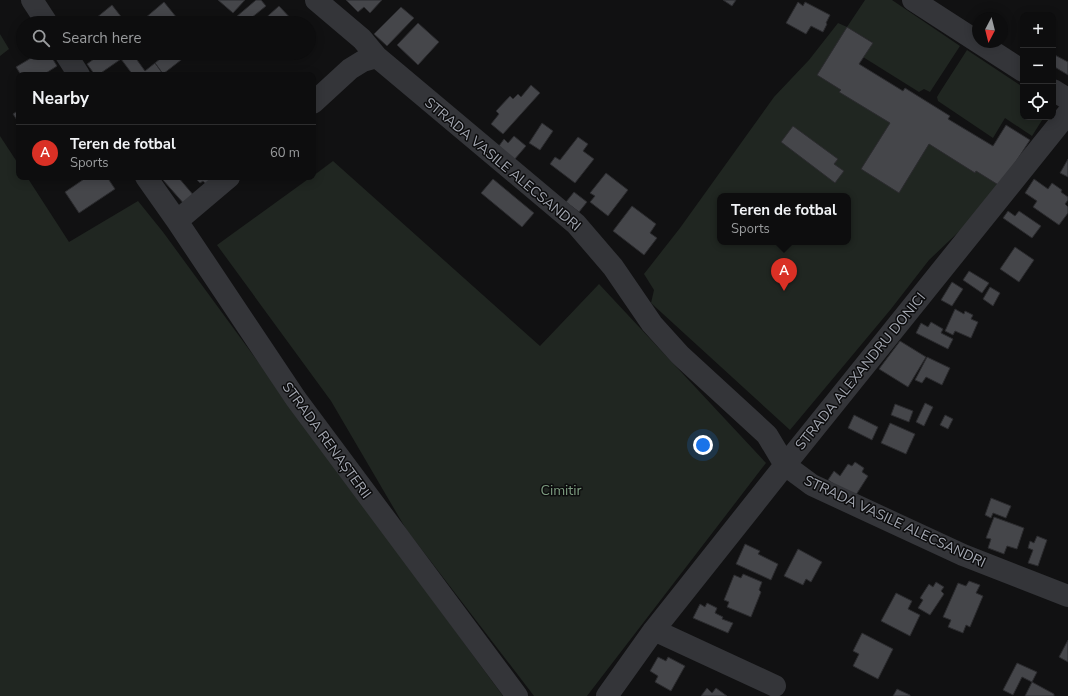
<!DOCTYPE html>
<html lang="en">
<head>
<meta charset="utf-8">
<style>
	:root { --surface:#0d0d0e; --page:#161617; --text:#f1f3f6; --muted:#9a9c9e; --line:#2d2d2e; --accent:#d93025 }
	body { margin:0; font-family:"Nunito Sans",sans-serif; background:var(--page); color:var(--text) }
	.controls { position:absolute; right:12px; top:12px; display:grid; overflow:hidden; border-radius:8px; box-shadow:0 2px 10px #0003 }
	.controls button { width:36px; height:36px; display:grid; place-items:center; padding:0; border:0; border-bottom:1px solid var(--line); background:var(--surface); color:var(--text); font:20px sans-serif }
	.compass { position:absolute; left:972px; top:12px; width:36px; height:36px; border-radius:50%; background:var(--surface); box-shadow:0 2px 10px #0003; rotate:187deg }
	.you { position:absolute; left:703px; top:445px; width:14px; height:14px; margin:-10px; border:3px solid #fff; border-radius:50%; background:#1a73e8; box-shadow:0 0 0 6px #1a73e833 }
	.badge { display:grid; place-items:center; width:26px; height:26px; border-radius:50%; background:var(--accent); color:#fff; font-size:13px; font-weight:700 }
	.pin { position:absolute; translate:-50% -33px; filter:drop-shadow(0 1px 2px #0008) }
	.pin::after { content:''; position:absolute; top:21px; width:14px; height:12px; background:inherit; clip-path:polygon(0 0,100% 0,50% 100%) }
	.popup { position:absolute; left:717px; top:193px; width:134px; height:52px; box-sizing:border-box; display:grid; place-content:center; border-radius:8px; background:var(--surface); filter:drop-shadow(0 1px 3px #0005); font-size:13px; white-space:nowrap; color:var(--muted) }
	.popup b { font-size:15px; color:var(--text) }
	.popup::after { content:''; position:absolute; left:50%; top:100%; margin-left:-8px; border:8px solid transparent; border-top-color:var(--surface) }
	.list { margin:0; padding:0; list-style:none }
	h2 { display:flex; justify-content:space-between; align-items:center; height:52px; margin:0; padding:0 16px; font-size:17px }
	h2 small { font-size:13px; font-weight:400; color:var(--muted) }
	.list li { display:grid; grid-template-columns:26px 1fr auto; gap:12px; align-items:center; box-sizing:border-box; height:56px; padding:0 16px; border-top:1px solid var(--line) }
	.list b { display:block; font-size:15px; white-space:nowrap }
	.list p { margin:0; font-size:13px; white-space:nowrap; color:var(--muted) }
	.list em { font-size:13px; font-style:normal; color:var(--muted) }
	.icon { flex:none; width:22px; height:22px; fill:none; stroke:currentColor; stroke-width:2; stroke-linecap:round; stroke-linejoin:round }
	.map { position:relative; flex:none; width:1068px; height:696px; overflow:hidden }
	.search { position:absolute; background:var(--surface); box-shadow:0 2px 10px #0003; left:16px; top:16px; width:300px; height:44px; display:flex; align-items:center; gap:10px; box-sizing:border-box; padding:0 14px; border-radius:22px; color:var(--muted); font-size:15px }
	.panel { position:absolute; background:var(--surface); box-shadow:0 2px 10px #0003; left:16px; top:72px; width:300px; height:108px; border-radius:8px }
	.map>svg:first-child { display:block }
	.green { fill:#202621; fill-rule:evenodd }
	.building { fill:#45464a; stroke:#2b2b2e }
	.lines { fill:none; stroke-linecap:round; stroke-linejoin:round }
	.minor { stroke:#343539; stroke-width:22 }
	.labels { text-anchor:middle; stroke-width:3; stroke-linejoin:round; paint-order:stroke }
	.street-label { font-size:14px; fill:#a4a8b2; stroke:#0c0c0d }
	.park-label { font-size:14px; fill:#7c9b7f; stroke:#0c0c0d }
</style>
</head>
<body>
<div class="map">
<svg width="1068" height="696" viewBox="0 0 1068 696">
	<rect width="100%" height="100%" fill="#111112"/>
	<path class="green" d="M865 0H892L960 46 930 92 924 89 919 92 863 57 872 42 847 27 817 75 841 90 840 92 890 123 861 169 899 192 929 144 975 173 976 171 1000 186 970 221 929 260 891 309 790 430 651 303 654 290 644 274 680 228 774 97 809 60 838 23 847 27ZM720 196H848V242H720Z
		M0 34 9 49 0 56Z
		M967 50 1023 87V117H1044L1032 136 1005 118 993 138 938 101 937 97 940 92Z
		M0 136 19 165V177H27L69 242 138 201 163 232 503 696H0Z
		M333 161 540 346 599 284 766 463 587 696H534L406 529 331 401 217 245 311 177H313V176Z"/>
	<path class="building" d="M218 0H245L233 13Z
		M256 0H261L266 6 245 23H242L236 17Z
		M346 0H382L370 13 364 7 358 12Z
		M723 0H736L732 6Z
		M164 2 181 23H148L144 19Z
		M798 2 803 6 805 2 830 15 826 23 827 24 823 32 811 26 806 34 786 23Z
		M112 5 126 23H90Z
		M279 6 295 23H260Z
		M401 7 414 18 387 46 374 34Z
		M418 23 439 42 418 65 397 45Z
		M847 27 873 43 859 64 903 91 905 88 950 116 948 119 993 146 1006 125 1030 140 1000 186 976 171 975 173 929 144 899 193 861 169 890 123 839 92 841 90 817 75Z
		M35 53H49L57 66 43 75H21L16 67 36 55Z
		M102 53H132L145 71 155 63 163 74 133 75 121 59 98 75H95L87 64Z
		M157 53H190L163 74 155 63 161 58Z
		M194 53H205L198 58Z
		M1053 54 1068 62V75L1053 66Z
		M531 85 540 93 503 134 491 124 499 114 496 111 510 96 513 99 518 94 521 97Z
		M19 110V123L13 114Z
		M542 123 553 131 540 150 529 143Z
		M793 126 838 159 834 164 844 171 835 183 781 142Z
		M514 136 526 146 514 160 499 146 504 139 508 143Z
		M578 137 588 144 583 151 594 159 575 183 550 164 555 157 560 160Z
		M1068 159V177L1060 173Z
		M606 173 628 190 608 216 590 202 595 196 590 193Z
		M87 177H107L115 189 79 213 65 192Z
		M167 177H178L195 197 185 205 163 180Z
		M194 177H218L208 186 203 181 200 183Z
		M493 179 534 213 522 227 481 193Z
		M1034 179 1048 189 1052 183 1062 190 1061 192 1068 197V200L1065 204 1068 207V213L1059 225 1033 207 1037 201 1025 193Z
		M574 192 587 202 579 212 566 202Z
		M632 206 656 224 650 233 657 238 644 255 613 231Z
		M1008 211 1015 216 1019 211 1041 226 1032 238 1003 218Z
		M1015 247 1034 260 1019 282 1000 269Z
		M969 271 989 283 982 293 963 280Z
		M952 282 963 289 952 306 941 300Z
		M990 287 1000 293 993 306 983 299Z
		M955 309 964 314 965 311 973 315 971 319 978 322 971 338 955 331 953 335 945 331Z
		M931 322 943 329 941 333 953 339 948 349 916 333 921 323 928 327Z
		M900 341 926 357 908 387 879 369Z
		M927 357 950 368 942 385 926 377 922 383 915 380Z
		M925 403 933 407 924 426 916 422Z
		M895 404 913 411 909 422 891 415Z
		M854 415 878 427 872 440 848 428Z
		M945 415 953 419 948 429 940 425Z
		M890 423 915 434 906 454 881 443Z
		M855 462 864 468 862 472 868 476 854 498 828 480 834 471 840 476 848 464 852 466Z
		M991 498 1011 506 1006 518 993 513 991 518 985 515Z
		M994 517 1024 528 1017 549 1007 546 1004 554 988 548 991 539 986 538Z
		M1037 536 1047 540 1038 566 1028 563 1033 550 1028 548 1030 541 1034 543Z
		M745 544 760 551 758 554 778 564 771 580 736 564Z
		M798 549 822 562 811 582 806 579 803 585 784 576Z
		M743 574 762 582 759 590 761 592 751 617 727 607 729 602 724 600 734 575 741 578Z
		M969 581 980 585 976 593 983 596 970 627 966 625 963 633 948 627 951 620 943 617 958 583 966 586Z
		M936 582 944 587 941 591 944 594 930 615 918 608 923 600 920 598 929 584 933 587Z
		M896 593 912 601 908 609 920 615 910 636 881 621Z
		M707 603 717 608 715 613 723 617 722 619 733 623 728 633 693 618 700 604 705 607Z
		M862 633 893 649 878 679 853 666 859 654 853 651Z
		M1068 640V662L1059 657Z
		M658 657 666 661 668 657 685 666 671 691 655 682 658 676 650 671Z
		M1017 663 1037 672 1032 682 1022 677 1013 695 1003 690Z
		M1032 682 1054 694V696H1025Z
		M707 688 712 693 716 688 727 696H701Z
		M897 689 910 695V696H893Z"/>
	<g class="lines">
		<path class="minor" d="M32 0 47 23
			M316 0 362 39 377 57 576 224 613 267 652 324 680 355 767 435 785 465 812 485 868 511 963 555 1068 596
			M913 0 978 42
			M978 42 1023 71
			M65 53 79 75
			M1053 90 1068 99
			M313 103 350 69 363 61 377 57
			M146 177 177 221 296 399 517 696
			M177 221 229 177
			M654 630 775 686
			M607 696 654 630 785 465 1068 113"/>
	</g>
	<g class="labels">
		<g class="street-label">
			<text transform="translate(503 164) rotate(40)" y="5">STRADA VASILE ALECSANDRI</text>
			<text transform="translate(860 371) rotate(-51)" y="5">STRADA ALEXANDRU DONICI</text>
			<text transform="translate(327 440) rotate(54)" y="5">STRADA RENAȘTERII</text>
			<text transform="translate(895 521) rotate(25)" y="5">STRADA VASILE ALECSANDRI</text>
		</g>
		<g class="park-label">
			<text x="561" y="495">Cimitir</text>
		</g>
	</g>
</svg>
<div class="controls">
<button>+</button>
<button>−</button>
<button><svg class="icon" aria-label="locate" viewBox="0 0 24 24"><circle cx="12" cy="12" r="6"/><path d="M12 2v4M12 18v4M2 12h4M18 12h4"/></svg></button>
</div>
<svg class="compass" viewBox="-18 -18 36 36"><path d="M0-13l5 13h-10z" fill="#e53935"/><path d="M0 13l5-13h-10z" fill="#9a9c9e"/></svg>
<div class="you"></div>
<div class="pin badge" style="left:784px;top:291px">A</div>
<div class="popup"><b>Teren de fotbal</b>Sports</div>
<div class="search"><svg class="icon" aria-label="search" viewBox="0 0 24 24"><circle cx="10" cy="10" r="6"/><path d="M15 15l6 6"/></svg>Search here</div>
<section class="panel">
<h2>Nearby<small></small></h2>
<ul class="list">
<li><span class="badge">A</span><div><b>Teren de fotbal</b><p>Sports</p></div><em>60 m</em></li>
</ul>
</section>
</div>
</body>
</html>
